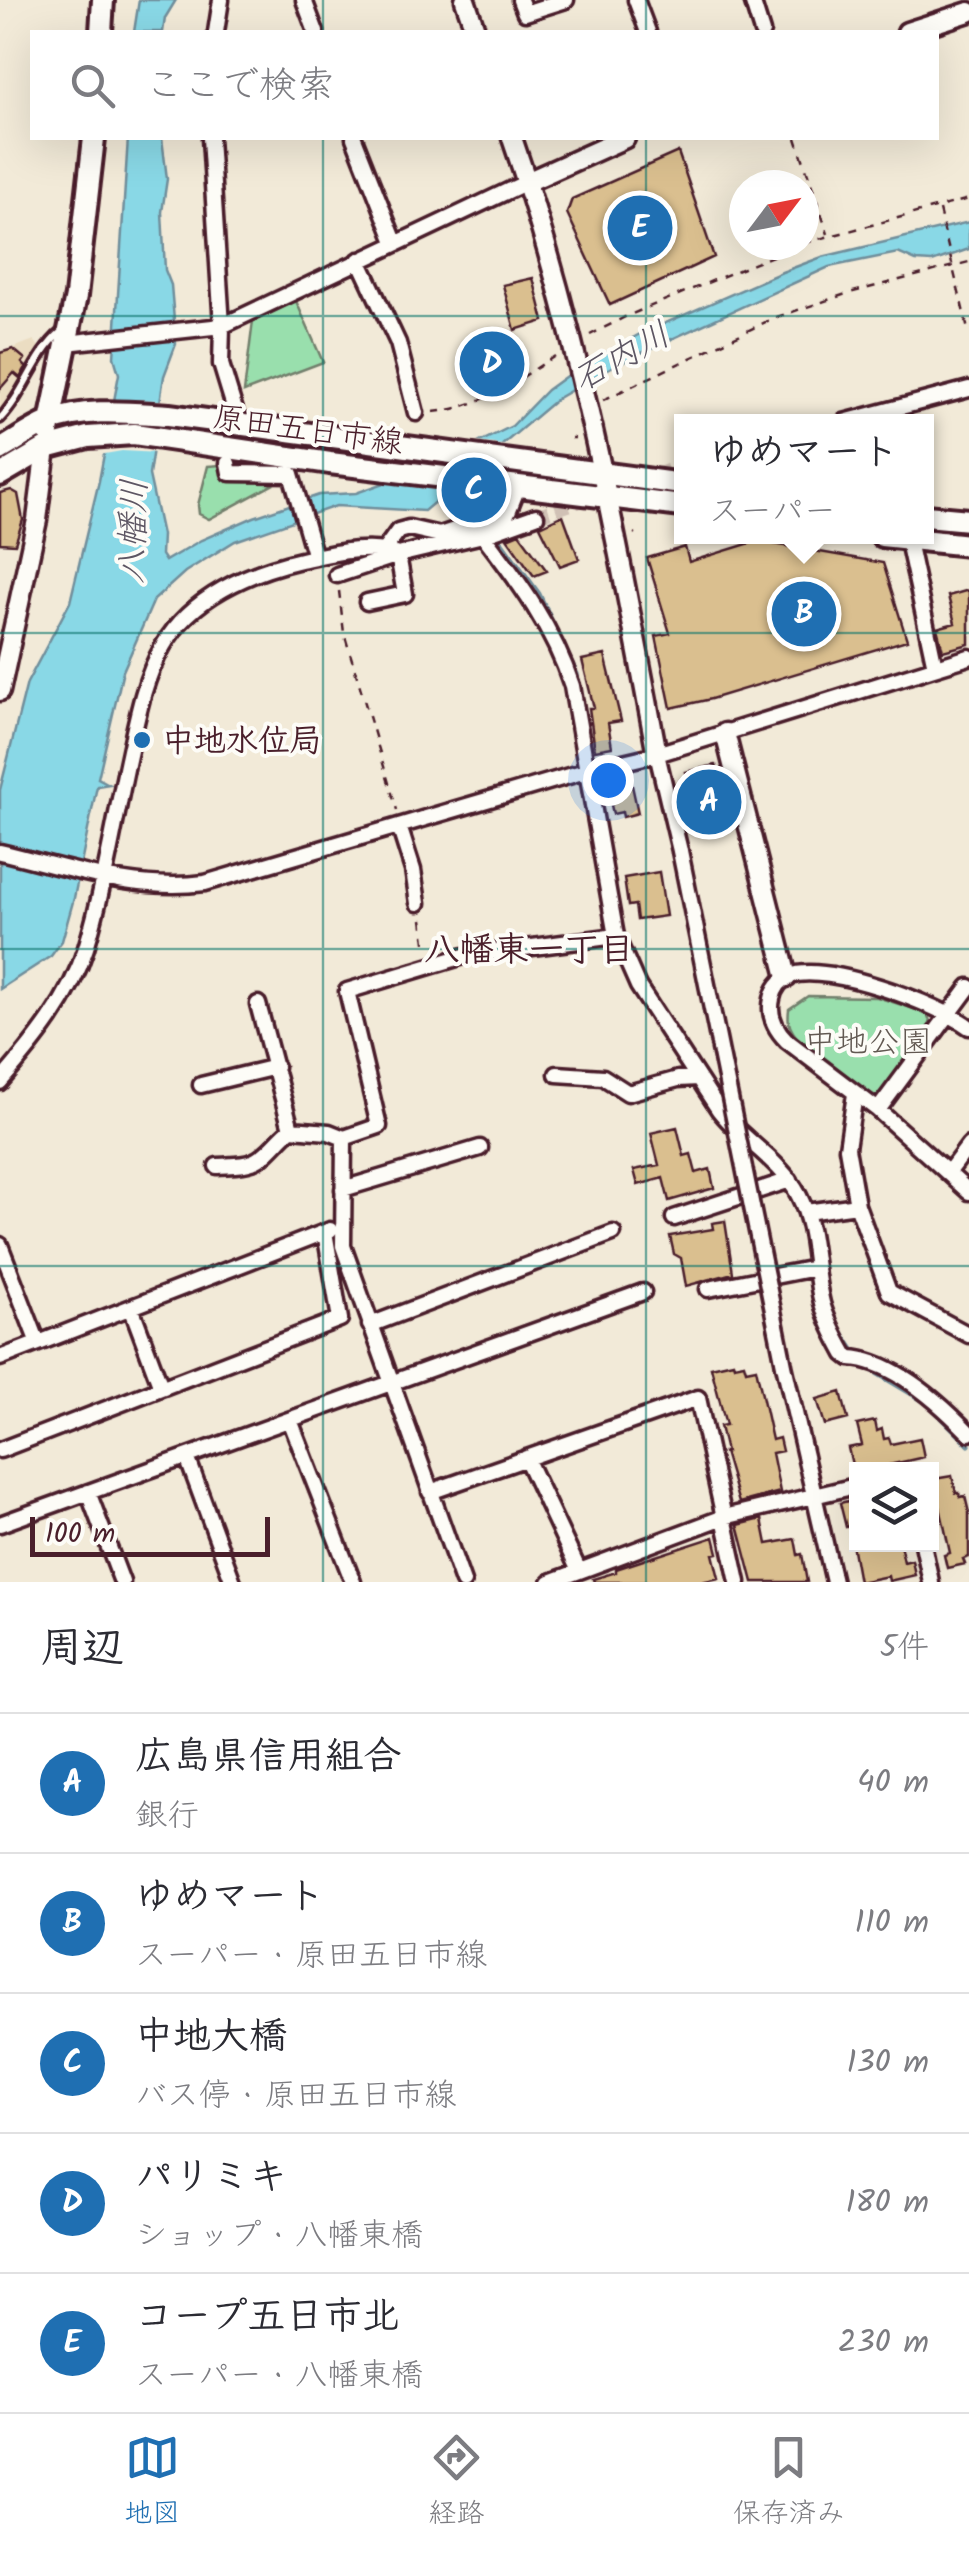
<!DOCTYPE html>
<html lang="ja">
<head>
<meta charset="utf-8">
<style>
	:root { --surface:#fff; --page:#f2f2f3; --text:#2b2b33; --muted:#7c7c81; --line:#e1e1e2; --accent:#1f6fb2 }
	body { margin:0; font-family:Kalam,"Klee One",sans-serif; background:var(--page); color:var(--text) }
	.controls { position:absolute; right:30px; bottom:30px; display:grid; overflow:hidden; border-radius:0px; box-shadow:0 10px 40px #0002 }
	.controls button { width:90px; height:90px; display:grid; place-items:center; padding:0; border:0; border-bottom:2px solid var(--line); background:var(--surface); color:var(--text); font:50px sans-serif }
	.compass { position:absolute; left:729px; top:170px; width:90px; height:90px; border-radius:50%; background:var(--surface); box-shadow:0 10px 40px #0002; rotate:58deg }
	.scale { position:absolute; left:30px; bottom:25px; width:240px; box-sizing:border-box; padding-left:10px; border:5px solid #4a1f2b; border-top:0; font-size:28px; line-height:35px; white-space:nowrap; color:#4a1f2b; -webkit-text-stroke:8px #fdfcf7; paint-order:stroke }
	.you { position:absolute; left:608px; top:780px; width:35px; height:35px; margin:-25px; border:8px solid #fff; border-radius:50%; background:#1a73e8; box-shadow:0 0 0 15px #1a73e833 }
	.badge { display:grid; place-items:center; width:65px; height:65px; border-radius:50%; background:var(--accent); color:#fff; font-size:32px; font-weight:700 }
	.pin { position:absolute; translate:-50% -50%; border:5px solid #fff; box-shadow:0 2px 10px #0006 }
	.popup { position:absolute; left:674px; top:414px; width:260px; height:130px; box-sizing:border-box; display:grid; place-content:center; border-radius:0px; background:var(--surface); filter:drop-shadow(0 2px 8px #0005); font-size:32px; white-space:nowrap; color:var(--muted) }
	.popup b { font-size:38px; color:var(--text) }
	.popup::after { content:''; position:absolute; left:50%; top:100%; margin-left:-20px; border:20px solid transparent; border-top-color:var(--surface) }
	.list { margin:0; padding:0; list-style:none }
	h2 { display:flex; justify-content:space-between; align-items:center; height:130px; margin:0; padding:0 40px; font-size:42px }
	h2 small { font-size:32px; font-weight:400; color:var(--muted) }
	.list li { display:grid; grid-template-columns:65px 1fr auto; gap:30px; align-items:center; box-sizing:border-box; height:140px; padding:0 40px; border-top:2px solid var(--line) }
	.list b { display:block; font-size:38px; white-space:nowrap }
	.list p { margin:0; font-size:32px; white-space:nowrap; color:var(--muted) }
	.list em { font-size:32px; font-style:normal; color:var(--muted) }
	.icon { flex:none; width:55px; height:55px; fill:none; stroke:currentColor; stroke-width:2; stroke-linecap:round; stroke-linejoin:round }
	.map { position:relative; flex:none; width:969px; height:1582px; overflow:hidden }
	.search { position:absolute; background:var(--surface); box-shadow:0 10px 40px #0002; left:30px; right:30px; top:30px; height:110px; display:flex; align-items:center; gap:25px; box-sizing:border-box; padding:0 35px; border-radius:0px; color:var(--muted); font-size:38px }
	.sheet { height:830px; background:var(--surface) }
	nav { display:flex; justify-content:space-around; align-items:center; box-sizing:border-box; height:140px; border-top:2px solid var(--line); background:var(--surface); font-size:28px; color:var(--muted) }
	nav a { display:grid; justify-items:center; gap:5px }
	nav .on { color:var(--accent) }
	.map>svg:first-child { display:block }
	.built { fill:#ebddc2 }
	.green { fill:#99dfad; stroke:#727f6c; stroke-width:2.5 }
	.water { fill:#89d8e6; stroke:#708e9b; stroke-width:2.5 }
	.pier { fill:#f2ead8 }
	.lines { fill:none; stroke-linecap:round; stroke-linejoin:round }
	.stream { stroke:#708e9b; stroke-width:5 }
	.building { fill:#dabf8f; stroke:#4a1f2b; stroke-width:2.5 }
	.minor-tunnel { stroke:#d0c1b5; stroke-width:14; stroke-dasharray:14 7; stroke-linecap:butt }
	.service-casing { stroke:#4a1f2b; stroke-width:14 }
	.minor-casing { stroke:#4a1f2b; stroke-width:21 }
	.tertiary-casing { stroke:#4a1f2b; stroke-width:25 }
	.secondary-casing { stroke:#4a1f2b; stroke-width:28 }
	.path { stroke:#4a1f2b; stroke-width:2.5; stroke-dasharray:8 8; stroke-linecap:butt }
	.service { stroke:#fdfcf7; stroke-width:6 }
	.minor { stroke:#fdfcf7; stroke-width:14 }
	.tertiary { stroke:#fdfcf7; stroke-width:18 }
	.secondary { stroke:#fdfcf7; stroke-width:20 }
	.minor-bridge-casing { stroke:#4a1f2b; stroke-width:21; stroke-linecap:butt }
	.minor-bridge { stroke:#fdfcf7; stroke-width:14 }
	.grid { fill:none; stroke:#0f766e; stroke-width:2.5; stroke-opacity:0.55 }
	.poi-dot { fill:#1f6fb2; stroke:#fdfcf7; stroke-width:4 }
	.labels { text-anchor:middle; stroke-width:8; stroke-linejoin:round; paint-order:stroke }
	.street-label { font-size:32px; fill:#4a1f2b; stroke:#fdfcf7 }
	.poi-label { font-size:32px; font-weight:bold; fill:#4a1f2b; stroke:#fdfcf7; text-anchor:start }
	.park-label { font-size:32px; fill:#625952; stroke:#fdfcf7 }
	.water-label { font-size:35px; font-style:italic; fill:#5d5663; stroke:#fdfcf7 }
	.neighbourhood-label { font-size:35px; font-weight:bold; fill:#4a1f2b; stroke:#fdfcf7 }
</style>
</head>
<body>
<div class="map">
<svg width="969" height="1582" viewBox="0 0 969 1582">
	<rect width="100%" height="100%" fill="#f2ead8"/>
	<filter id="ink" filterUnits="userSpaceOnUse"><feTurbulence type="fractalNoise" baseFrequency=".01" numOctaves="2"/><feDisplacementMap in="SourceGraphic" scale="20" xChannelSelector="R" yChannelSelector="G"/><feConvolveMatrix kernelMatrix="1 2 1 2 8 2 1 2 1" color-interpolation-filters="sRGB"/></filter>
	<g filter="url(#ink)">
		<path class="built" d="M34 340 39 347 21 382 0 410V353Z"/>
		<path class="green" d="M296 301 323 362 244 392 253 321Z
			M221 465 227 482 262 480 274 484 209 519 199 514 198 505 208 466Z
			M808 996 877 997 927 1013 932 1027 883 1092 876 1096C858 1090 803 1048 793 1032 788 1024 788 1018 789 1009Z"/>
		<path class="water" d="M139 0H176L165 18 163 32H134Z
			M128 138H162L167 179 162 212 165 270 171 285 176 344 164 376 149 475 162 535 161 555 165 561 201 540 254 517 319 495 356 493 427 468 512 426 547 390 573 371 638 335 782 272 822 257 969 222V249L932 262 916 261 898 253 829 267 615 365 558 398 424 511 336 506 235 541 185 572 154 600 123 671 98 778 109 784 97 786 74 898 62 941 51 956 0 989V790L27 683 70 602 99 481 119 374 114 357Z"/>
		<path class="pier" d="M109 399 166 400 158 453 122 451 99 455Z
			M471 441 511 446 451 492 374 482 425 464Z"/>
		<g class="lines">
			<path class="stream" d="M438 493 481 517
				M495 533 539 594 577 674 609 861
				M621 926 631 953
				M637 967 650 993
				M771 1152C823 1188 816 1247 829 1302 833 1319 844 1336 854 1351
				M865 1366 927 1403 969 1445"/>
		</g>
		<path class="building" d="M678 152 714 257 610 305 567 213 572 199Z
			M533 278 544 321 515 330 503 285Z
			M503 343 516 367 484 389 469 361Z
			M13 349 25 359 22 363 26 367 20 378 14 373 0 389V353Z
			M11 490 18 494 23 520 15 544 0 543V493Z
			M563 515 579 559 560 566 540 526Z
			M519 533 547 571 534 576 507 538Z
			M757 541 883 563 907 640 711 699 671 708 656 636 670 633 647 558 685 547 689 562Z
			M969 590V644L943 651 937 628 955 623 948 596Z
			M605 655 621 721 608 723 612 747 595 750 589 708H594L582 660Z
			M716 765 731 828 701 835 686 772Z
			M630 776 638 813 623 817 622 812 613 814 609 796 618 794 614 779Z
			M659 872 666 916 637 920 635 905 628 906 624 878Z
			M677 1127 684 1156 691 1154 696 1173 710 1169 714 1188 669 1201 663 1178 638 1185 634 1170 659 1165 651 1133Z
			M725 1221 733 1273 686 1286 681 1258 674 1254 670 1236 713 1229 712 1223Z
			M733 1362 734 1365 744 1363 746 1370 756 1368 772 1440 779 1438 782 1451 772 1453 780 1492 739 1503 724 1452H726L720 1426 726 1425 711 1367Z
			M841 1392 848 1419 825 1425 817 1399Z
			M875 1421 877 1431 882 1429 884 1439 889 1438 891 1444 920 1438 924 1457 854 1473 848 1448 862 1445 857 1425Z
			M952 1476 956 1493H959L960 1497 965 1496 969 1513V1557L963 1559 965 1564 947 1568 944 1555 950 1553 934 1479Z
			M856 1499V1525L846 1527 840 1503Z
			M762 1519 767 1544 795 1539 798 1555 802 1554 807 1582H753L738 1525Z
			M714 1537 718 1553 713 1554 719 1578 701 1582H594L593 1579 616 1572V1569Z
			M852 1544H900L904 1562 912 1560 915 1575 889 1581 888 1576 859 1582Z"/>
		<g class="lines">
			<path class="minor-tunnel" d="M536 516 682 466"/>
			<g class="service-casing">
				<path id="service" d="M0 419C25 393 34 355 61 332"/>
			</g>
			<g class="minor-casing">
				<path id="minor" d="M304 0 316 32
					M520 0 525 13 566 0
					M636 0 648 32
					M752 0 762 32
					M216 32 221 0
					M210 138 222 326 221 364 235 410
					M354 138 395 242
					M359 260 398 343 416 413
					M66 343 222 326 527 182
					M844 422 969 389
					M228 463 230 473 291 474 315 557
					M483 535C520 583 553 628 572 686L616 936 638 986 719 1110C743 1141 781 1160 799 1196 816 1229 813 1268 822 1303 827 1321 836 1338 845 1354L850 1358C893 1360 939 1402 969 1433
					M907 536 935 667
					M385 549 398 531 409 528 440 535 508 512 518 487
					M337 575 398 555 405 594 367 602
					M657 754 680 851
					M399 826 413 870 418 903
					M0 852C68 868 135 892 205 883L589 770 657 754 969 657
					M258 1004 291 1129 329 1132 344 1138 379 1126 347 991 464 956 616 936
					M969 1027C939 1004 826 962 790 976 780 980 774 989 772 999 768 1016 776 1030 787 1041L878 1110 969 1192
					M557 1074 603 1077 628 1093 678 1079 698 1078
					M0 1082C35 1042 70 999 86 948 105 885 115 819 129 755 137 718 144 679 163 646 191 597 249 572 301 560 329 554 372 543 398 555L483 535 536 516
					M201 1085 276 1067
					M855 1094 847 1148 857 1205 889 1292 969 1335
					M878 1110 969 987
					M344 1138 343 1246 463 1582
					M217 1166C228 1165 242 1166 252 1162 267 1157 278 1139 291 1129
					M948 1173 969 1145
					M343 1189 480 1148
					M806 1212 857 1205
					M674 1218 790 1180
					M0 1245 38 1343
					M708 1289 815 1268
					M131 1307 161 1387
					M370 1325 613 1233
					M0 1358 330 1230
					M784 1365 834 1582
					M290 1420 353 1582
					M0 1450 340 1319 325 1232
					M187 1457 233 1582
					M526 1458 579 1571
					M88 1492 122 1582
					M430 1492 698 1398 738 1582
					M0 1524 643 1292
					M923 1544 931 1582
					M550 1582 724 1517 856 1486"/>
			</g>
			<g class="tertiary-casing">
				<path id="tertiary" d="M465 0 476 32
					M907 32 969 12
					M512 138C581 338 618 546 657 754
					M527 182 625 138
					M0 691 37 520 46 448
					M725 733 787 977"/>
			</g>
			<g class="secondary-casing">
				<path id="secondary" d="M101 32 103 0
					M48 432 76 296 94 138
					M0 450C16 441 32 429 49 422 85 407 132 413 169 415L682 484
					M0 475 46 448 88 437 134 434 330 463 682 506
					M926 516 969 520
					M882 536 969 545"/>
			</g>
			<path class="path" d="M796 138 828 234
				M939 210 969 334
				M804 243 969 199
				M590 335 627 316 799 245
				M603 400 774 318 849 293 969 262
				M433 412C480 408 516 381 555 356
				M571 438H575
				M634 533 636 534
				M339 591 344 633 397 810
				M422 919 426 950"/>
			<use href="#service" class="service"/>
			<use href="#minor" class="minor"/>
			<use href="#tertiary" class="tertiary"/>
			<use href="#secondary" class="secondary"/>
			<g class="minor-bridge-casing">
				<path id="minor-bridge" d="M680 851 784 1365"/>
			</g>
			<use href="#minor-bridge" class="minor-bridge"/>
		</g>
	</g>
	<path class="grid" d="M323 0V32M646 0V32M323 138V1582M646 138V1582M0 316H969M0 633H969M0 949H969M0 1266H969"/>
	<circle class="poi-dot" cx="142" cy="740" r="10"/>
	<g class="labels">
		<g class="street-label">
			<text transform="translate(308 429) rotate(8)" y="11">原田五日市線</text>
		</g>
		<g class="poi-label">
			<text x="162" y="751">中地水位局</text>
		</g>
		<g class="park-label">
			<text x="868" y="1052">中地公園</text>
		</g>
		<g class="water-label">
			<text transform="translate(621 356) rotate(-29)" y="12">石内川</text>
			<text transform="translate(132 531) rotate(-88)" y="12">八幡川</text>
		</g>
		<g class="neighbourhood-label">
			<text x="529" y="961">八幡東一丁目</text>
		</g>
	</g>
</svg>
<div class="controls">
<button><svg class="icon" aria-label="layers" viewBox="0 0 24 24"><path d="M12 4l9 5-9 5-9-5zM3 14l9 5 9-5"/></svg></button>
</div>
<svg class="compass" viewBox="-18 -18 36 36"><path d="M0-13l5 13h-10z" fill="#e53935"/><path d="M0 13l5-13h-10z" fill="#7c7c81"/></svg>
<div class="scale">100 m</div>
<div class="you"></div>
<div class="pin badge" style="left:709px;top:802px">A</div>
<div class="pin badge" style="left:804px;top:614px">B</div>
<div class="popup"><b>ゆめマート</b>スーパー</div>
<div class="pin badge" style="left:474px;top:490px">C</div>
<div class="pin badge" style="left:492px;top:364px">D</div>
<div class="pin badge" style="left:640px;top:228px">E</div>
<div class="search"><svg class="icon" aria-label="search" viewBox="0 0 24 24"><circle cx="10" cy="10" r="6"/><path d="M15 15l6 6"/></svg>ここで検索</div>
</div>
<section class="sheet">
<h2>周辺<small>5件</small></h2>
<ul class="list">
<li><span class="badge">A</span><div><b>広島県信用組合</b><p>銀行</p></div><em>40 m</em></li>
<li><span class="badge">B</span><div><b>ゆめマート</b><p>スーパー · 原田五日市線</p></div><em>110 m</em></li>
<li><span class="badge">C</span><div><b>中地大橋</b><p>バス停 · 原田五日市線</p></div><em>130 m</em></li>
<li><span class="badge">D</span><div><b>パリミキ</b><p>ショップ · 八幡東橋</p></div><em>180 m</em></li>
<li><span class="badge">E</span><div><b>コープ五日市北</b><p>スーパー · 八幡東橋</p></div><em>230 m</em></li>
</ul>
</section>
<nav>
<a class="on"><svg class="icon" aria-label="map" viewBox="0 0 24 24"><path d="M3 6l6-2 6 2 6-2v14l-6 2-6-2-6 2zM9 4v14M15 6v14"/></svg>地図</a>
<a><svg class="icon" aria-label="directions" viewBox="0 0 24 24"><path d="M12 3l9 9-9 9-9-9zM9 14v-3h6M13 9l2 2-2 2"/></svg>経路</a>
<a><svg class="icon" aria-label="saved" viewBox="0 0 24 24"><path d="M7 4h10v16l-5-4-5 4z"/></svg>保存済み</a>
</nav>
</body>
</html>
